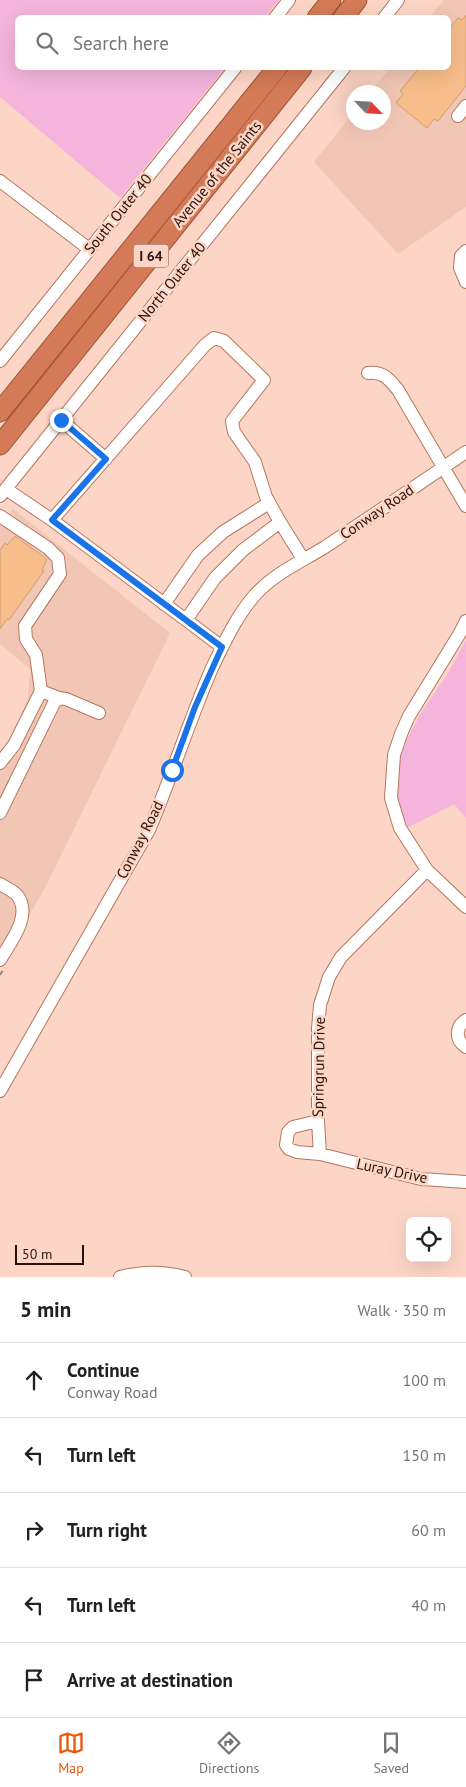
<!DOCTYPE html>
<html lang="en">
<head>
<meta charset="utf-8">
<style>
	:root { --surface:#fff; --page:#f2f2f2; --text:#202124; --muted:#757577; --line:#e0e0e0; --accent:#ea580c }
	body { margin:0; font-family:"PT Sans",sans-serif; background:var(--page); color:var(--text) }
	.controls { position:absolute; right:15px; bottom:15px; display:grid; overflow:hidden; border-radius:8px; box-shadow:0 5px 20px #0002 }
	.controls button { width:45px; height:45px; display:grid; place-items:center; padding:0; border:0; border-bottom:1px solid var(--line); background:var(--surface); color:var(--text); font:25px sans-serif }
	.compass { position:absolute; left:346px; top:85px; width:45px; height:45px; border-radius:50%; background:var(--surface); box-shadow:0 5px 20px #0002; rotate:115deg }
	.scale { position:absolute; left:15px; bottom:12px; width:69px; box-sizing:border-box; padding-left:5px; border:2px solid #291209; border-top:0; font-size:14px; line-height:18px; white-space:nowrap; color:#291209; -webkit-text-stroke:4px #fdd5c6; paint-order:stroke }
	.stop { position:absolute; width:15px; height:15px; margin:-11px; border:4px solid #1a73e8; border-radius:50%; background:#fff }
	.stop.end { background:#1a73e8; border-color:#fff; box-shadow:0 1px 5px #0008 }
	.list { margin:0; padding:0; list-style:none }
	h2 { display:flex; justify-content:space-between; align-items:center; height:65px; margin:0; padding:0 20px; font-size:21px }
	h2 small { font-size:16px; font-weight:400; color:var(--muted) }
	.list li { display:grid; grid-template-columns:32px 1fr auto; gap:15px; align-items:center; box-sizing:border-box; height:75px; padding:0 20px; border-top:1px solid var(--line) }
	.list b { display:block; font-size:19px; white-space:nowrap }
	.list p { margin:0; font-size:16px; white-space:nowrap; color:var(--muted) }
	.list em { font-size:16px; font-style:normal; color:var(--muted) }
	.icon { flex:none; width:28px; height:28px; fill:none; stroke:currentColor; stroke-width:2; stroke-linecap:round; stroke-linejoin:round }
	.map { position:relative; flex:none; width:466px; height:1277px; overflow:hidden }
	.search { position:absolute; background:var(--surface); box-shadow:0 5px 20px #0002; left:15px; right:15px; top:15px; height:55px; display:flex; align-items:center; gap:12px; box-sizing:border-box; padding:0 18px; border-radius:8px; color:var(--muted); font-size:19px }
	.sheet { height:440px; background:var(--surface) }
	nav { display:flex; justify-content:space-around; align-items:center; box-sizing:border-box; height:70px; border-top:1px solid var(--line); background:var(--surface); font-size:14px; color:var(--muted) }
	nav a { display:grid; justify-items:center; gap:2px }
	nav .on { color:var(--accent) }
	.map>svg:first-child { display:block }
	.built { fill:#f2c6b5 }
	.green { fill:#f4b4dc }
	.building { fill:#f7bd8b; stroke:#d09f73 }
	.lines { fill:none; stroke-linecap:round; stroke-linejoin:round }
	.minor-casing { stroke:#b37760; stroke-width:14 }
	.highway-casing { stroke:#98563c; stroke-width:21 }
	.path { stroke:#a78679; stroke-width:2; stroke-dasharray:5 2.5; stroke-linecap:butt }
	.minor { stroke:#fff; stroke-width:12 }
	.highway { stroke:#d47a57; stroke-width:19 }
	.route { stroke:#1a73e8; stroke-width:6 }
	.labels { text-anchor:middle; stroke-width:5; stroke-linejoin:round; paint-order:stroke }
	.shield { fill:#fdd5c6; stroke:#694c42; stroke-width:1 }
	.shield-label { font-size:14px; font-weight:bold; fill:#291209 }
	.street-label { font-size:15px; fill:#291209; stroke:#fdd5c6 }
</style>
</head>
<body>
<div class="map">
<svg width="466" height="1277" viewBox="0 0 466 1277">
	<rect width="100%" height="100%" fill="#fdd5c6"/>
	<path class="built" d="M444 0H466V207L398 254 314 162 353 113 354 122H384V92H370L390 68H448V18L430 17Z
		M13 509 170 633 46 886 0 967V753L14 733 28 698 30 669 0 644V526Z"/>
	<path class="green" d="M0 0H279L265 17 18 18V68H225L120 198 0 97Z
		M466 640V818L454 804 407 828 397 798 398 766 407 739 421 713 448 673Z"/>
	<path class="building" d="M466 15V86L438 121 434 119 427 128 396 103 403 94 400 91 419 68H448V30L458 18 462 20Z
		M15 536 47 559 42 570 44 571 9 620 7 619 0 629V550L5 543 7 545Z"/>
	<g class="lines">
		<g class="minor-casing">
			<path id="minor" d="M275 18 289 0
				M384 18 398 0
				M458 116 466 106
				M0 181 89 249
				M466 251 461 256 460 268 466 282
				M0 361 235 68
				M368 373C383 371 389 379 398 390L466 506
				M61 420 106 459
				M6 489 52 520
				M0 496 344 68
				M0 516 48 548 58 558 60 574 25 626 26 639 36 655 41 691
				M164 604 198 555 223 532 269 503
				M186 620 52 520 205 345 214 338 224 341 264 380 232 421 234 432 255 462 266 497 280 522
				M466 621 460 633 409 716 401 734 394 755 391 798 400 828 427 870 466 907
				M222 647 186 620 215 578 243 550 280 522 303 559
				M0 763 14 745 41 691 59 698
				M0 813 54 703 59 698 66 699 99 713
				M0 884C5 887 13 891 17 895 33 915 10 943 0 960
				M466 1020C455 1027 455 1040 466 1047
				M0 1091 149 830C172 776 189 721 212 668 224 643 236 617 254 596 273 574 301 562 325 547 372 516 419 484 466 452
				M318 1121 293 1127 288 1132 286 1145 289 1149 297 1152 320 1154 421 1179 466 1182
				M320 1154 318 1121V1029L320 1005 329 977 341 957 427 870
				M120 1277C143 1271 163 1271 185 1277"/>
		</g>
		<g class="highway-casing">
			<path id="highway" d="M317 18 331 0
				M343 18 357 0
				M0 412 277 68
				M0 445 302 68"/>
		</g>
		<path class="path" d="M0 975 3 970"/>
		<use href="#minor" class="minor"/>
		<use href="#highway" class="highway"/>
	</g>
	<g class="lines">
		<path class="route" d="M61 420 106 459 52 520 222 647 195 707 172 770"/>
	</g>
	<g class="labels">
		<rect class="shield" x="133.5" y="244.5" width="35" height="23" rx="4"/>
		<g class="shield-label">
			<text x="151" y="261">I 64</text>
		</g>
		<g class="street-label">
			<text transform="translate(217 174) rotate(-51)" y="5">Avenue of the Saints</text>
			<text transform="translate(118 214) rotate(-51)" y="5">South Outer 40</text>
			<text transform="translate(172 282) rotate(-51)" y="5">North Outer 40</text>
			<text transform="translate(377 512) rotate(-34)" y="5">Conway Road</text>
			<text transform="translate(140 840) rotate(-63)" y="5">Conway Road</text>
			<text transform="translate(319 1067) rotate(-89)" y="5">Springrun Drive</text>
			<text transform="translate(392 1171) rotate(12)" y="5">Luray Drive</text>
		</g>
	</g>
</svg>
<div class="controls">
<button><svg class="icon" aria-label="locate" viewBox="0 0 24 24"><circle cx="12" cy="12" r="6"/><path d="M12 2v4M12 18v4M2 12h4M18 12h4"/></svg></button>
</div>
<svg class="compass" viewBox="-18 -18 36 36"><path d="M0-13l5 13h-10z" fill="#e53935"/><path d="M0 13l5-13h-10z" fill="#757577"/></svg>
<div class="scale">50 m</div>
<div class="stop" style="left:172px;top:770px"></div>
<div class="stop end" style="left:61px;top:420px"></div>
<div class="search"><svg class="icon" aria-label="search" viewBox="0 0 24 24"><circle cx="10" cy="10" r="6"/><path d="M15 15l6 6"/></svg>Search here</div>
</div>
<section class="sheet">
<h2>5 min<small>Walk · 350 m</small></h2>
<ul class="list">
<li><svg class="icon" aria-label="ahead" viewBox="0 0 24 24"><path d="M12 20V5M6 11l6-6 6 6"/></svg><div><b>Continue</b><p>Conway Road</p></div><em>100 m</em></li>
<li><svg class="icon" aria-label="left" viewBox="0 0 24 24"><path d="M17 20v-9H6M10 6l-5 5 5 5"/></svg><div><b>Turn left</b></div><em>150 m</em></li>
<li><svg class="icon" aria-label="right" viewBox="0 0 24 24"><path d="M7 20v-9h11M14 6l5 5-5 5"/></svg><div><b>Turn right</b></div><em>60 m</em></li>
<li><svg class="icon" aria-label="left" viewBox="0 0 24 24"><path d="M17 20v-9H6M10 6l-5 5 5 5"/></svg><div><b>Turn left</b></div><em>40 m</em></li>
<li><svg class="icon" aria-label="arrive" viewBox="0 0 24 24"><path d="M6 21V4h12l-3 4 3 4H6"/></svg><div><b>Arrive at destination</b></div></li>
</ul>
</section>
<nav>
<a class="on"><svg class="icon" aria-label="map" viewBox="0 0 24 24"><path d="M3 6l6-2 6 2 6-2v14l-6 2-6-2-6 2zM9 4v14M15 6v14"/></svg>Map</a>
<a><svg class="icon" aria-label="directions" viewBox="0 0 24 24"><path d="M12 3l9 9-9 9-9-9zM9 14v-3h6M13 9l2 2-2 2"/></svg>Directions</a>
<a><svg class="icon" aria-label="saved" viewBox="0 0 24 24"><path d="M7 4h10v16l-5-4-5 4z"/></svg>Saved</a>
</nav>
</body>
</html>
